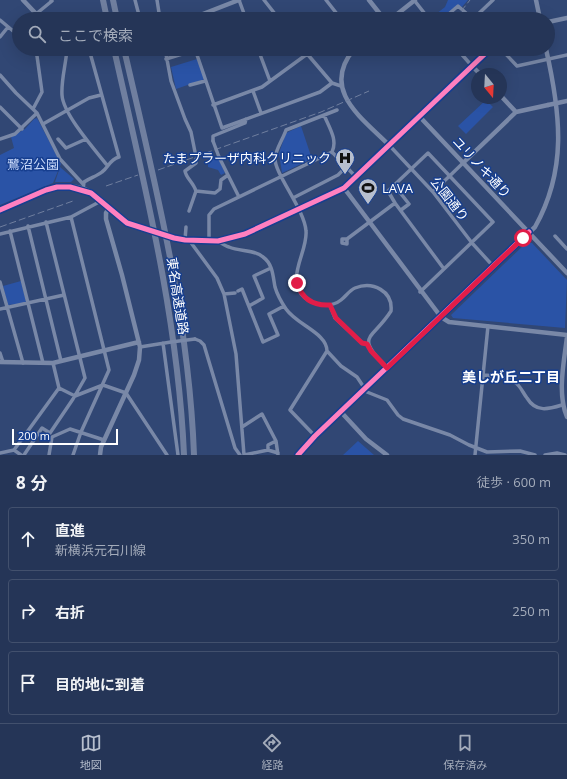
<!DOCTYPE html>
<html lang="ja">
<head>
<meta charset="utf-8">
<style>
	:root { --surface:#253557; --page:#314061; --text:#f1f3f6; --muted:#a3abba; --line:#42506d; --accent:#b7bfce }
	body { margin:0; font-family:"Open Sans","Noto Sans JP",sans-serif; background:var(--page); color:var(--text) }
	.compass { position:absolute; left:471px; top:68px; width:36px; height:36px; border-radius:50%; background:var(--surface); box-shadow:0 4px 16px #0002; rotate:162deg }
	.scale { position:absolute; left:12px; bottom:10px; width:106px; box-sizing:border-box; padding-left:4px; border:2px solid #fff; border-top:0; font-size:11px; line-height:14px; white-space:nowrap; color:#fff; -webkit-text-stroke:3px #163e8f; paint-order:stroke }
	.stop { position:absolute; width:12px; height:12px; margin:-9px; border:3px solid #e11d48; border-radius:50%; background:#fff }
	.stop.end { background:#e11d48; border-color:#fff; box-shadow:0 1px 4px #0008 }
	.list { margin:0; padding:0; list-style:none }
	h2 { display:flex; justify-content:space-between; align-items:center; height:52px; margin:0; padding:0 16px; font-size:17px }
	h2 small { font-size:13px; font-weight:400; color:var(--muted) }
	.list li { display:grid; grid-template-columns:26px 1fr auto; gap:12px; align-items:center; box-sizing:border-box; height:64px; margin:0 8px 8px; padding:0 8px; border:1px solid var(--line); border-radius:4px }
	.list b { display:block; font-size:15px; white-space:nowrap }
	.list p { margin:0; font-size:13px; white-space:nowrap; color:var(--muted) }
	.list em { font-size:13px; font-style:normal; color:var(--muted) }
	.icon { flex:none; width:22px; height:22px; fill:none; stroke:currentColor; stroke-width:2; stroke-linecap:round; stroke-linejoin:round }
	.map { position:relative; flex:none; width:567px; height:455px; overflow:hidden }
	.search { position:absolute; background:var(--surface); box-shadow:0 4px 16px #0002; left:12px; right:12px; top:12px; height:44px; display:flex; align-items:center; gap:10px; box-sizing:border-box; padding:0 14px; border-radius:22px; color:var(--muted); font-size:15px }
	.sheet { height:268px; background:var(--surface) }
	nav { display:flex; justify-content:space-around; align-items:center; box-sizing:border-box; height:56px; border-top:1px solid var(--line); background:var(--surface); font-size:11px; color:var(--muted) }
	nav a { display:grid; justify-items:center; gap:2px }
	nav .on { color:var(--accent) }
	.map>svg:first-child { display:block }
	.green { fill:#2a53a6 }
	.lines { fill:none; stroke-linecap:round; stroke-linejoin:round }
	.minor { stroke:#7988a7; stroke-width:3.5 }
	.tertiary { stroke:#7988a7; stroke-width:4.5 }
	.motorway { stroke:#707f9f; stroke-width:6 }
	.rail { stroke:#707f9f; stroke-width:1; stroke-dasharray:7 3; stroke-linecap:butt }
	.minor-bridge { stroke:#7988a7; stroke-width:3.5 }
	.tertiary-bridge { stroke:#7988a7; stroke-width:4.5 }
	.cycleway-casing { stroke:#163e8f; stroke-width:8 }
	.cycleway { stroke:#ff80c0; stroke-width:5 }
	.route { stroke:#e11d48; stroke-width:5 }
	.labels { text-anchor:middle; stroke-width:3; stroke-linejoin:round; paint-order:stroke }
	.poi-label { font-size:13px; fill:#fff; stroke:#163e8f; text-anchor:end }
	.park-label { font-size:13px; fill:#c9dafb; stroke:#163e8f }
	.street-label { font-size:13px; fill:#fff; stroke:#163e8f }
	.neighbourhood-label { font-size:14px; font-weight:bold; fill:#fff; stroke:#163e8f }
</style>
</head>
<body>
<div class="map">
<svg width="567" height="455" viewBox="0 0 567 455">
	<rect width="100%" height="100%" fill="#314774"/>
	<path class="green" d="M448 0H468L462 7 458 6 442 19H436V14L445 7Z
		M197 59 205 79 176 89 171 67Z
		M486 100 493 107 466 134 458 126Z
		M37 118 61 164 53 183 0 205V155L14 148 11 137 25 129 34 119Z
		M301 126 312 159 282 173 279 153 286 133Z
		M218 157 225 173 221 175 218 170 208 167V160Z
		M60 167 74 179 71 182H55Z
		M526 243H532L567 280 565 328 453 318 451 315Z
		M21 281 26 301 25 303 8 305 3 286Z
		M358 441 374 455H343Z"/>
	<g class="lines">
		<path class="minor" d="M135 0 140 19
			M157 0 160 19
			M239 0 246 19
			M264 0 279 19
			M326 0 341 19
			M414 0 429 19
			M36 14 52 1 51 0
			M443 19 458 6 466 13
			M473 19 493 0
			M0 20 19 36
			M0 37 8 27
			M33 49 37 56 42 92 33 109
			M67 49C66 64 61 80 62 95 63 114 95 150 107 165
			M165 49 171 81 185 119 191 132 195 152
			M195 49 222 128 320 92 332 83
			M258 49 270 81
			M303 49 332 83 341 86
			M457 49 472 66
			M501 49 517 66 567 55
			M166 59 195 50
			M0 75 16 93 37 113 60 159 83 184
			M190 85 205 81
			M253 91 261 113
			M213 105 262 87 314 49
			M0 107 22 129
			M337 110 286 130C283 139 276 149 275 158 274 173 305 210 306 231 308 252 284 280 305 298 315 306 331 308 341 300 346 296 350 290 355 288 373 281 393 291 391 311 372 341 354 334 387 368
			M43 124 89 98 101 95
			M0 139 15 134 37 113
			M58 139 66 148 86 139
			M213 141V136L245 123 246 119
			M389 145 433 192 472 243 493 266
			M332 152 356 177
			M219 157 239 197
			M394 185 409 204 401 210
			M83 190 84 182C90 178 97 176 102 172 109 167 109 160 119 157L89 49
			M196 191 215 193 220 189 221 180 228 175
			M433 192 463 163
			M293 198 338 175 346 167
			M395 203 388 191 428 153 493 222 420 292
			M189 211 196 191C193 182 186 178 185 171L196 163V159
			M71 217 101 201
			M28 226 61 361
			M10 231 43 363
			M0 234 71 217 109 370 81 432 73 455
			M555 236 567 249
			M347 239V244L342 243V239H347L395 203 444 269
			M185 240 186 227
			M189 240 217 278 224 294 236 354 244 455
			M209 241V215L214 209 332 152C338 140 329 127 324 115
			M218 241C221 243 225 246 229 247 240 252 254 249 263 257 273 264 273 277 275 287 277 294 282 303 286 309 297 325 327 333 327 351L341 366 357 377 367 392 387 400 398 415 403 419 450 435 469 445 487 452 520 451 535 455
			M0 282 23 363
			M238 291 242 289 263 342 278 335 269 314 284 306
			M224 294 235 293
			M330 305 335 318 362 343 367 344
			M249 306 263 298 254 276 271 268
			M0 309 64 295
			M195 339 200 341 204 345 235 448 240 455
			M163 343 178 455
			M140 347 171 342
			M0 353 3 362
			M483 375C495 376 506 376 516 383 521 387 523 393 527 398 536 413 549 409 562 405
			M59 388 75 396 103 385 126 393 167 455
			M242 427 262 414 276 441 278 455
			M315 436 290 410 327 351
			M14 450 21 455
			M268 450V445L276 441
			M0 453 14 450 59 388 53 363
			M24 455 42 428 50 433 73 399 85 378 46 222
			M49 455 52 437 70 429 104 440
			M244 455 268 450 278 453
			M475 455 488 326
			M545 455 557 453 565 455"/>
		<path class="tertiary" d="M23 0 41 19
			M369 0 384 19
			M536 0 540 19
			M190 19 239 0
			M391 19 415 0
			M548 22 567 18
			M354 49C320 90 362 118 389 145
			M472 66 480 74
			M501 96 516 112
			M419 116 567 273
			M463 163 516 112 548 105
			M344 188 441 317 449 322 567 335
			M0 210C29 197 68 172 98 197 115 212 123 223 146 229
			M174 238 185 240 218 241 245 234 344 188 490 49
			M567 337C564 362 557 393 567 417
			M0 362 53 363 139 342
			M341 412 366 439 387 455
			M100 455 101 447 134 375 139 360 140 347 122 275 106 219V213L109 208
			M298 455 315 436 535 227C567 170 561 115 546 49"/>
		<path class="motorway" d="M103 0 107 19
			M113 0 117 19
			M114 49C144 183 178 317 184 455
			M124 49C155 183 189 317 194 455"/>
		<path class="rail" d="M455 19 470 0
			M158 170 321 112 369 91
			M106 186 138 175
			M0 227 73 201"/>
		<path class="minor-bridge" d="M213 141 219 157
			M171 342 195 339"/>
		<path class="tertiary-bridge" d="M548 105 567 101
			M146 229 174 238"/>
		<g class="cycleway-casing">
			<path id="cycleway" d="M0 210 46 190 57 187H70L91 193 127 223 174 238 185 240 218 241 245 234 344 188 490 49
				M298 455 315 436 529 232"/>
		</g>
		<use href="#cycleway" class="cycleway"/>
	</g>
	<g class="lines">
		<path class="route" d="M297 283C302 299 313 306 330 305L336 318 362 343 367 344 371 351 387 368 523 238"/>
	</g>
	<defs>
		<g id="hospital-pin" transform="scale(1)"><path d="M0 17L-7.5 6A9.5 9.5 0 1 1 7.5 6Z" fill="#b7bfce" stroke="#163e8f"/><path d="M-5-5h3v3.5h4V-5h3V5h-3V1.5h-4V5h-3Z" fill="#111"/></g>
		<g id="stadium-pin" transform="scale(1)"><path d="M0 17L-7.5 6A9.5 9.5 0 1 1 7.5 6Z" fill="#b7bfce" stroke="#163e8f"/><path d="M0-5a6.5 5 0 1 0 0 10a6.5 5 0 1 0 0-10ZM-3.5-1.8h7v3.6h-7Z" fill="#111"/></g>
	</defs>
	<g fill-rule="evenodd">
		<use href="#hospital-pin" x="345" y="158"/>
		<use href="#stadium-pin" x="368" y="188"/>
	</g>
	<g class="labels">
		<g class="poi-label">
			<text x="331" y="163">たまプラーザ内科クリニック</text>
			<text x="382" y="193" text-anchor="start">LAVA</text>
		</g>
		<g class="park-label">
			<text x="33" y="169">鷺沼公園</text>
		</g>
		<g class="street-label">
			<text transform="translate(482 167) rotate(47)" y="5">ユリノキ通り</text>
			<text transform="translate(450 199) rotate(52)" y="5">公園通り</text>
			<text transform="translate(178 296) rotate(81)" y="5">東名高速道路</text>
		</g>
		<g class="neighbourhood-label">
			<text x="511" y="382">美しが丘二丁目</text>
		</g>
	</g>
</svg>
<svg class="compass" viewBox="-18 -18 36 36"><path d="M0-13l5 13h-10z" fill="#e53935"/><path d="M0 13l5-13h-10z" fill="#a3abba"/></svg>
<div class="scale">200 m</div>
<div class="stop" style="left:523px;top:238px"></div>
<div class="stop end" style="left:297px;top:283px"></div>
<div class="search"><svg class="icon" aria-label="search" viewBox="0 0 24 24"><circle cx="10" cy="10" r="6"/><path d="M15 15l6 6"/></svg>ここで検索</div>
</div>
<section class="sheet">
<h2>8 分<small>徒歩 · 600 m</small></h2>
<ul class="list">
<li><svg class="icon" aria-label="ahead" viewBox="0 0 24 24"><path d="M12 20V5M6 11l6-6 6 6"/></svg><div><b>直進</b><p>新横浜元石川線</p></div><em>350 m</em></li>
<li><svg class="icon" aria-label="right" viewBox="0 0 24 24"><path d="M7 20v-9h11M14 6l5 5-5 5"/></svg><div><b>右折</b></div><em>250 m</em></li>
<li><svg class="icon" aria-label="arrive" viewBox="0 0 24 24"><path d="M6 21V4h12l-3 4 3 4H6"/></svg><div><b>目的地に到着</b></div></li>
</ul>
</section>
<nav>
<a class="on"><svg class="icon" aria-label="map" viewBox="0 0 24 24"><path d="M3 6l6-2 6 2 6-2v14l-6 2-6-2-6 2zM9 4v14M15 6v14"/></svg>地図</a>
<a><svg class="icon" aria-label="directions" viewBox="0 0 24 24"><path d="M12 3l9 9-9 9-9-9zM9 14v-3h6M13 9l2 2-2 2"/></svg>経路</a>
<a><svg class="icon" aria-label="saved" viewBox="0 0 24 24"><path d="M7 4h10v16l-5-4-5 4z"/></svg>保存済み</a>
</nav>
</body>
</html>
